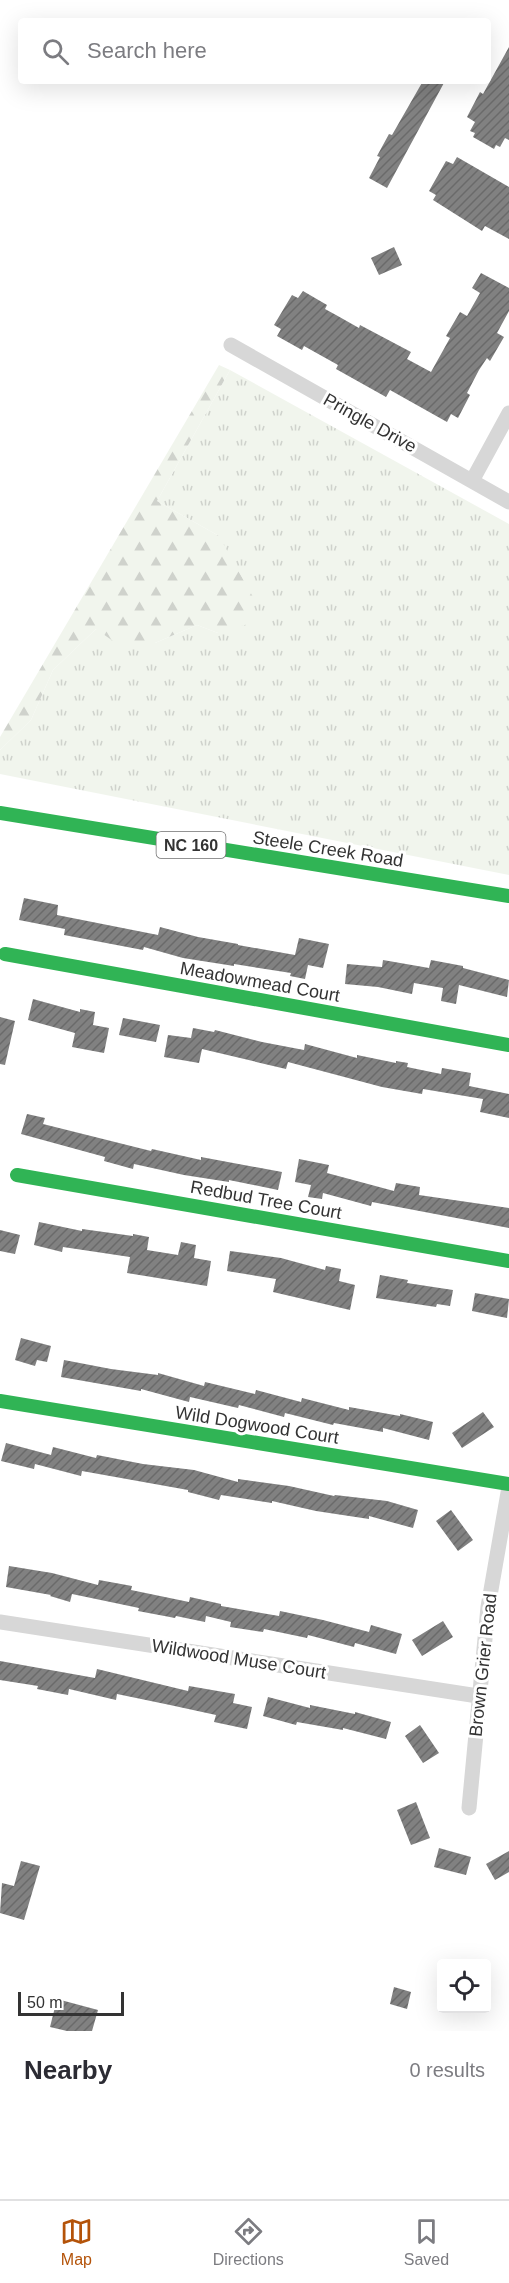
<!DOCTYPE html>
<html lang="en">
<head>
<meta charset="utf-8">
<style>
	:root { --surface:#fff; --page:#f7f7f7; --text:#2b2b33; --muted:#7c7c81; --line:#e1e1e2; --accent:#b45309 }
	body { margin:0; font-family:Arial,sans-serif; background:var(--page); color:var(--text) }
	.controls { position:absolute; right:18px; bottom:18px; display:grid; overflow:hidden; border-radius:6px; box-shadow:0 6px 24px #0002 }
	.controls button { width:54px; height:54px; display:grid; place-items:center; padding:0; border:0; border-bottom:2px solid var(--line); background:var(--surface); color:var(--text); font:30px sans-serif }
	.scale { position:absolute; left:18px; bottom:15px; width:106px; box-sizing:border-box; padding-left:6px; border:3px solid #333; border-top:0; font-size:16px; line-height:21px; white-space:nowrap; color:#333; -webkit-text-stroke:4px #fff; paint-order:stroke }
	.list { margin:0; padding:0; list-style:none }
	h2 { display:flex; justify-content:space-between; align-items:center; height:78px; margin:0; padding:0 24px; font-size:26px }
	h2 small { font-size:20px; font-weight:400; color:var(--muted) }
	.icon { flex:none; width:33px; height:33px; fill:none; stroke:currentColor; stroke-width:2; stroke-linecap:round; stroke-linejoin:round }
	.map { position:relative; flex:none; width:509px; height:2031px; overflow:hidden }
	.search { position:absolute; background:var(--surface); box-shadow:0 6px 24px #0002; left:18px; right:18px; top:18px; height:66px; display:flex; align-items:center; gap:15px; box-sizing:border-box; padding:0 21px; border-radius:6px; color:var(--muted); font-size:22px }
	.sheet { height:168px; background:var(--surface) }
	nav { display:flex; justify-content:space-around; align-items:center; box-sizing:border-box; height:84px; border-top:2px solid var(--line); background:var(--surface); font-size:16px; color:var(--muted) }
	nav a { display:grid; justify-items:center; gap:3px }
	nav .on { color:var(--accent) }
	.map>svg:first-child { display:block }
	.grass { fill:url(#grass-tufts) }
	.forest { fill:url(#forest-firs) }
	.building { fill:url(#building-hatch) }
	.lines { fill:none; stroke-linecap:round; stroke-linejoin:round }
	.street { stroke:#d7d7d7; stroke-width:15 }
	.fast { stroke:#30b455; stroke-width:14 }
	.labels { text-anchor:middle; stroke-width:6; stroke-linejoin:round; paint-order:stroke }
	.shield { fill:#fff; stroke:#707070; stroke-width:1.5 }
	.shield-label { font-size:16px; font-weight:bold; fill:#333 }
	.street-label { font-size:18px; fill:#333; stroke:#fff }
</style>
</head>
<body>
<div class="map">
<svg width="509" height="2031" viewBox="0 0 509 2031">
	<defs>
		<pattern id="grass-tufts" width="24" height="20" patternUnits="userSpaceOnUse" patternTransform="scale(1.5)"><rect width="24" height="20" fill="#f1f5ed"/><path d="M3 7l-1-3M5 7V3M7 7l1-3M15 17l-1-3M17 17v-4M19 17l1-3" fill="none" stroke="#cfd2cc"/></pattern>
		<pattern id="forest-firs" width="22" height="20" patternUnits="userSpaceOnUse" patternTransform="scale(1.5)"><rect width="22" height="20" fill="#f1f5ed"/><path d="M5 1l3.5 6h-7zM16 11l3.5 6h-7z" fill="#cfd2cc"/></pattern>
		<pattern id="building-hatch" width="6" height="6" patternUnits="userSpaceOnUse" patternTransform="scale(1.5)"><rect width="6" height="6" fill="#818181"/><path d="M-1 1l2-2M0 6l6-6M5 7l2-2" fill="none" stroke="#6a6a6a"/></pattern>
	</defs>
	<rect width="100%" height="100%" fill="#fff"/>
	<path class="grass" d="M230 370 509 524V875L0 774V750L31 720 53 670 96 629 155 643 197 625 218 633 219 536 157 501Z"/>
	<path class="forest" d="M219 365 230 370 157 501 219 536 253 597 248 624 218 633 197 625 155 643 120 646 96 629 53 670 31 720 0 750V737Z"/>
	<path class="building" d="M509 47V140L505 138 500 147 496 145 494 149 473 137 475 133 470 131 475 122 467 117 480 92 483 94Z
		M423 81H445L387 188 369 178 380 157 377 156 389 134 392 135Z
		M457 157 509 187V239L485 226 482 231 433 200 436 195 429 191 446 161 453 164Z
		M394 247 402 265 379 275 371 258Z
		M481 273 509 288V311L497 333 504 337 490 361 487 358 479 370 467 393 470 395 458 418 451 414 447 422 390 390 386 397 336 369 338 365 304 346 302 350 277 336 281 329 274 325 292 295 298 298 303 291 327 305 325 309 336 315 359 328 360 325 411 352 407 359 431 372 450 338 446 336 460 312 467 316 480 293 472 288Z
		M24 898 58 905 57 915 158 935 160 927 198 937 238 944V945L295 955 299 938 329 944 323 968 308 965 305 979 290 976 291 973 234 964V966L183 958 144 947 143 950 64 935 65 929 19 920Z
		M383 960 429 968 431 960 463 966V968L509 980 507 997 459 985 456 1004 441 1001 443 988 414 983 412 994 378 987 345 984 347 964 382 967Z
		M33 999 80 1012V1009L95 1012 93 1025 109 1028 104 1053 72 1047 75 1033 28 1020Z
		M0 1017 15 1021 5 1065 0 1064Z
		M123 1018 160 1025 156 1042 119 1035Z
		M193 1028 214 1032 215 1030 262 1042 304 1050 305 1044 357 1058V1055L396 1063V1061L408 1063 407 1067 441 1074 442 1068 471 1073 469 1086 509 1094V1118L480 1112 483 1099 423 1089 422 1094 382 1087 288 1062 286 1069 202 1049 199 1063 164 1057 168 1035 191 1038Z
		M27 1114 45 1118 43 1124 151 1151 152 1149 201 1160V1157L282 1172 278 1190 229 1180V1182L184 1175 134 1164 133 1169 104 1161 105 1157 21 1134Z
		M299 1159 329 1165 327 1173 394 1191 396 1183 420 1187 419 1195 509 1208V1228L372 1202 371 1206 323 1193 322 1199 308 1197 311 1185 295 1182Z
		M39 1222 82 1231V1229L133 1236V1234L149 1237 147 1250 178 1255 181 1242 196 1245 194 1258 211 1261 207 1286 127 1273 130 1257 63 1247 62 1252 34 1245Z
		M0 1230 20 1235 15 1254 0 1251Z
		M230 1251 281 1258 325 1270 326 1266 341 1269 339 1281 355 1285 350 1310 273 1292 276 1279 227 1271Z
		M380 1275 408 1280 407 1283 453 1290 450 1306 437 1304 436 1307 376 1298Z
		M475 1293 509 1299 507 1318 472 1311Z
		M21 1338 51 1346 47 1362 37 1360 35 1366 15 1360Z
		M64 1360 111 1369 158 1375V1373L204 1386 205 1382 255 1394 256 1390 301 1402 302 1398 349 1410V1407L400 1416V1414L433 1422 429 1440 383 1428V1432L334 1423 333 1425 285 1413 284 1417 239 1405 238 1408 190 1397 189 1402 141 1389V1391L61 1377Z
		M483 1412 494 1427 462 1448 452 1433Z
		M6 1443 51 1455 53 1447 96 1458 97 1455 143 1464 194 1470 238 1482V1479L289 1486 334 1496 335 1495 387 1501 418 1510 413 1528 369 1516V1519L316 1511 272 1501V1503L221 1495 219 1500 188 1492V1490L82 1471 81 1476 35 1464 34 1469 1 1461Z
		M451 1510 473 1540 458 1551 436 1521Z
		M9 1566 52 1573 98 1585 99 1580 132 1586 131 1590 189 1602 190 1597 221 1604V1606L279 1616 280 1611 323 1620 369 1632 371 1625 402 1634 396 1654 355 1643 354 1647 308 1635 307 1638 264 1629 263 1632 230 1627 231 1622 206 1616 205 1622 176 1616 175 1618 138 1611 139 1608 72 1594 70 1602 50 1596 51 1595 6 1587Z
		M443 1621 453 1637 422 1656 412 1640Z
		M0 1661 95 1678 97 1669 188 1691 189 1686 235 1694 233 1703 252 1707 247 1729 214 1722 216 1715 170 1705 117 1694 116 1700 69 1689 68 1695 37 1689 38 1686 0 1680Z
		M268 1697 310 1708V1705L355 1714V1712L391 1722 386 1739 343 1728V1730L297 1722 296 1725 263 1716Z
		M420 1725 439 1753 423 1763 405 1736Z
		M416 1802 430 1838 411 1845 397 1810Z
		M439 1848 471 1857 466 1875 434 1867Z
		M509 1851V1872L495 1880 486 1864Z
		M21 1861 40 1866 24 1920 0 1913 2 1883 14 1886Z
		M394 1987 411 1992 407 2009 390 2004Z
		M57 1999 98 2010 92 2031H67L50 2027Z"/>
	<g class="lines">
		<path class="street" d="M231 345 509 502
			M472 481 509 413
			M0 1622 478 1696
			M469 1808 488 1607 509 1487"/>
		<path class="fast" d="M0 813 509 896
			M5 954 509 1045
			M17 1175 509 1261
			M0 1401 509 1484"/>
	</g>
	<g class="labels">
		<rect class="shield" x="156.5" y="832" width="69" height="26" rx="4.5"/>
		<g class="shield-label">
			<text x="191" y="851">NC 160</text>
		</g>
		<g class="street-label">
			<text transform="translate(370 423) rotate(29)" y="6">Pringle Drive</text>
			<text transform="translate(328 849) rotate(9)" y="6">Steele Creek Road</text>
			<text transform="translate(260 982) rotate(10)" y="6">Meadowmead Court</text>
			<text transform="translate(266 1200) rotate(10)" y="6">Redbud Tree Court</text>
			<text transform="translate(257 1425) rotate(9)" y="6">Wild Dogwood Court</text>
			<text transform="translate(239 1659) rotate(9)" y="6">Wildwood Muse Court</text>
			<text transform="translate(483 1665) rotate(-84)" y="6">Brown Grier Road</text>
		</g>
	</g>
</svg>
<div class="controls">
<button><svg class="icon" aria-label="locate" viewBox="0 0 24 24"><circle cx="12" cy="12" r="6"/><path d="M12 2v4M12 18v4M2 12h4M18 12h4"/></svg></button>
</div>
<div class="scale">50 m</div>
<div class="search"><svg class="icon" aria-label="search" viewBox="0 0 24 24"><circle cx="10" cy="10" r="6"/><path d="M15 15l6 6"/></svg>Search here</div>
</div>
<section class="sheet">
<h2>Nearby<small>0 results</small></h2>
<ul class="list">
</ul>
</section>
<nav>
<a class="on"><svg class="icon" aria-label="map" viewBox="0 0 24 24"><path d="M3 6l6-2 6 2 6-2v14l-6 2-6-2-6 2zM9 4v14M15 6v14"/></svg>Map</a>
<a><svg class="icon" aria-label="directions" viewBox="0 0 24 24"><path d="M12 3l9 9-9 9-9-9zM9 14v-3h6M13 9l2 2-2 2"/></svg>Directions</a>
<a><svg class="icon" aria-label="saved" viewBox="0 0 24 24"><path d="M7 4h10v16l-5-4-5 4z"/></svg>Saved</a>
</nav>
</body>
</html>
